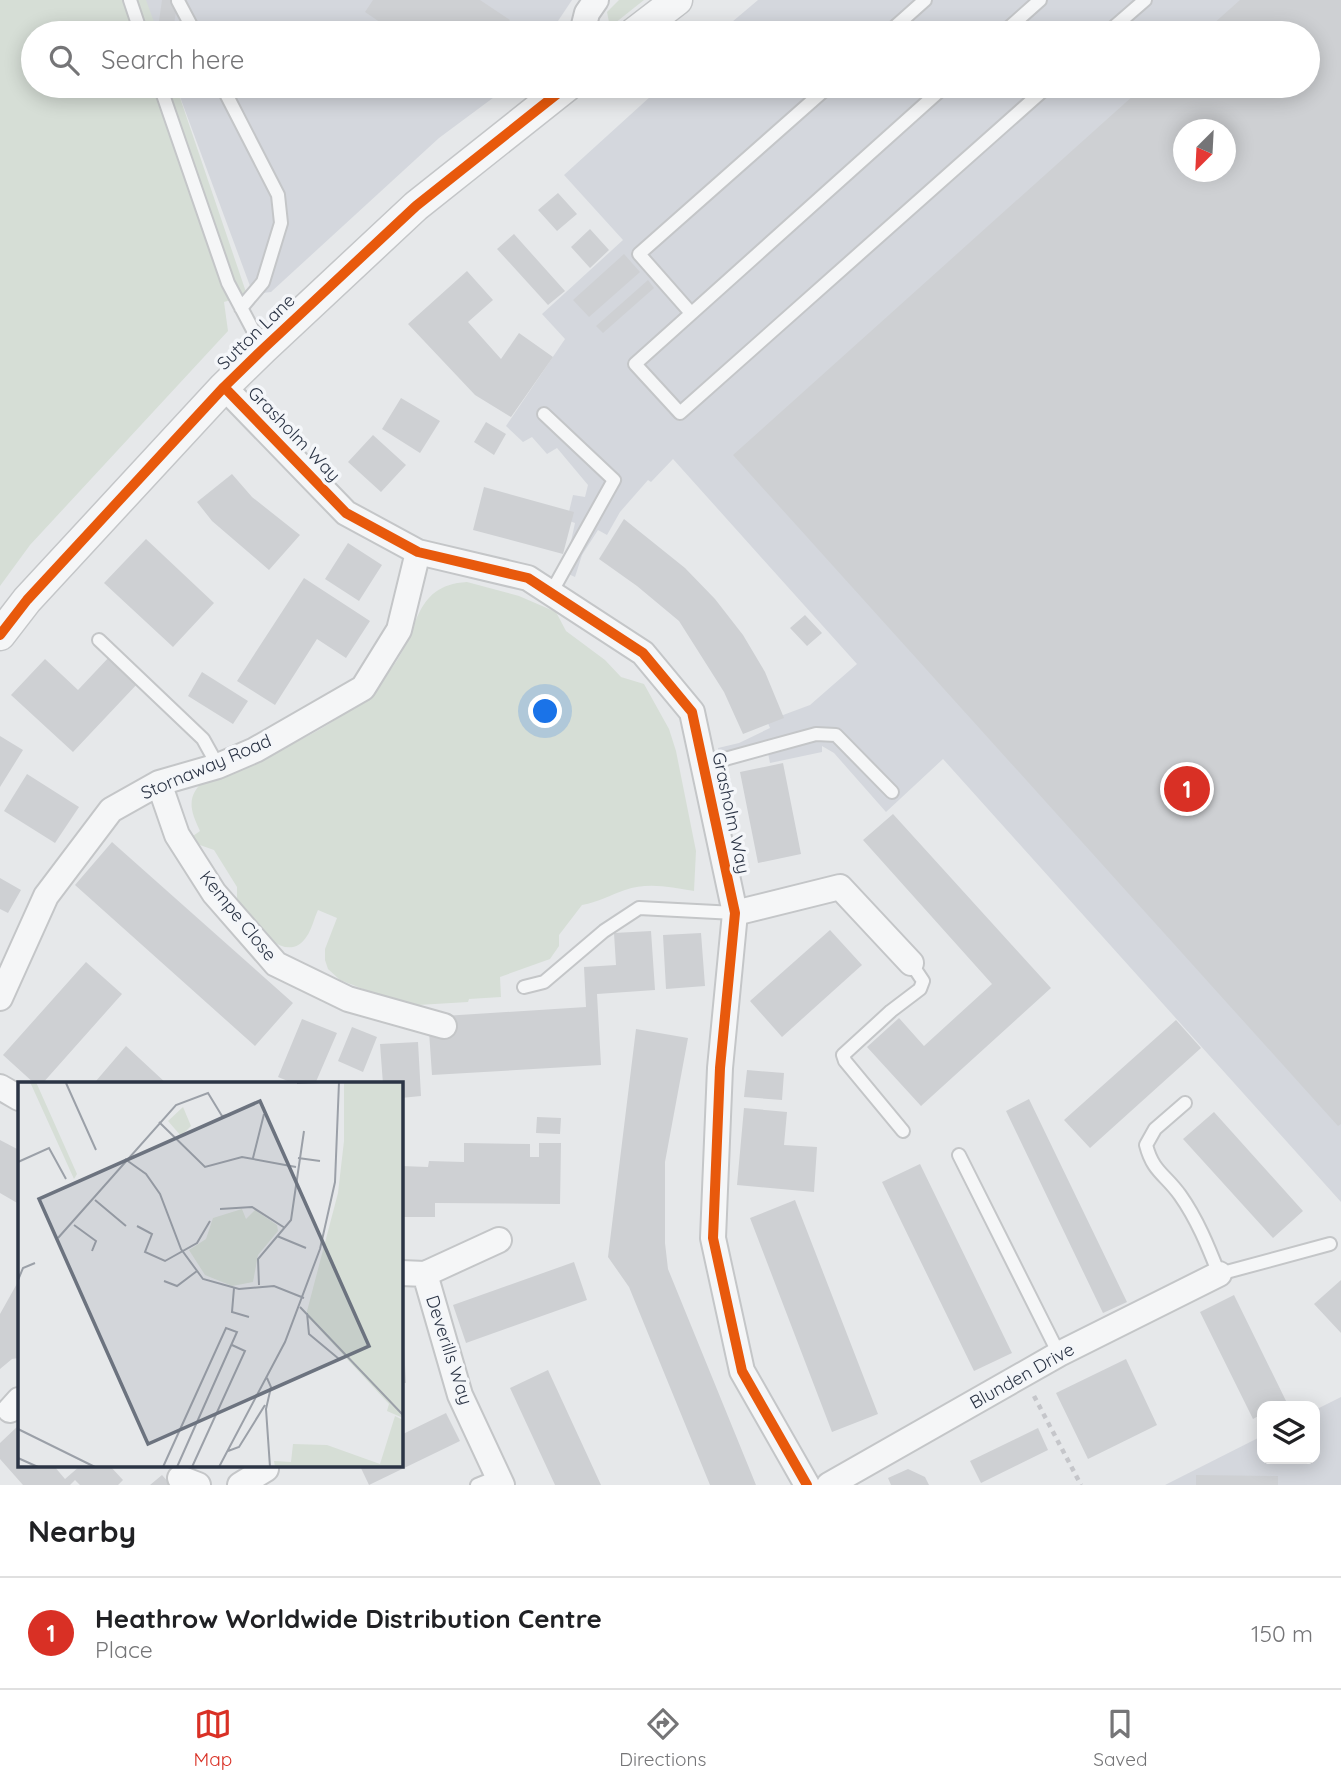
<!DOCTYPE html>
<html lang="en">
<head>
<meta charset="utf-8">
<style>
	:root { --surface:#fff; --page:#f2f2f2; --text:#202124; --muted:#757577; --line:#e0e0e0; --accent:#d93025 }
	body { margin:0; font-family:Quicksand,sans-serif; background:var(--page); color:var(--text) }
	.controls { position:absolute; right:21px; bottom:21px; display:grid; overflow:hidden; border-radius:14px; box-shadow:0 4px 18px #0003 }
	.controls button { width:63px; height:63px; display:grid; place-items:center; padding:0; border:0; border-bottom:2px solid var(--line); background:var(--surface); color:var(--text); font:35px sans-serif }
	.compass { position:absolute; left:1173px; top:119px; width:63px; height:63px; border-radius:50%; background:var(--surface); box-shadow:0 4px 18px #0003; rotate:204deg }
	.you { position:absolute; left:546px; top:712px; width:24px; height:24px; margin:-18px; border:5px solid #fff; border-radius:50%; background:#1a73e8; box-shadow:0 0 0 10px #1a73e833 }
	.badge { display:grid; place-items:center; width:46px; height:46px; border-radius:50%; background:var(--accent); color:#fff; font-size:23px; font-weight:700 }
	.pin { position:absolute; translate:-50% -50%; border:4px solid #fff; box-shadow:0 2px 7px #0006 }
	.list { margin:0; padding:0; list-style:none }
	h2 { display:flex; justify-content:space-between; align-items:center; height:91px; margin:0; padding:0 28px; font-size:30px }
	h2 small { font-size:23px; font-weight:400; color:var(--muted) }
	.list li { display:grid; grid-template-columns:46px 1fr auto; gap:21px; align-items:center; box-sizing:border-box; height:112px; padding:0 28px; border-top:2px solid var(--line) }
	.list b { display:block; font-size:26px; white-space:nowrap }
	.list p { margin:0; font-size:23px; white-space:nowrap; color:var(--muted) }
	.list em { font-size:23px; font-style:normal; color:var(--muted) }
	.icon { flex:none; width:38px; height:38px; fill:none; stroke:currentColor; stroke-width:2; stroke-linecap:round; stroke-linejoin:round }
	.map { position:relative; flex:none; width:1341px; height:1485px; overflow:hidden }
	.search { position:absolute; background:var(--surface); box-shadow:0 4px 18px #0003; left:21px; right:21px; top:21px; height:77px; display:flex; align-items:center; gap:18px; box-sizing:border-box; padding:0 24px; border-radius:38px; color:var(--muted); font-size:26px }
	.sheet { height:203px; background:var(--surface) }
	nav { display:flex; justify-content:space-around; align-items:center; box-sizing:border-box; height:98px; border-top:2px solid var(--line); background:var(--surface); font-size:19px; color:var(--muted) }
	nav a { display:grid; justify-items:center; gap:4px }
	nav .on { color:var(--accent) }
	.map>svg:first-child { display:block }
	.built { fill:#d4d7dd; fill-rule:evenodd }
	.green { fill:#d6ded6 }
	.building { fill:#ced0d3; fill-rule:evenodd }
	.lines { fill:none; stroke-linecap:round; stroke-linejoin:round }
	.service-casing { stroke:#c4c6c8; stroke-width:16 }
	.minor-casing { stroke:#c4c6c8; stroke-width:28 }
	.tertiary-casing { stroke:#c4c6c8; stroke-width:33 }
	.path { stroke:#c5c6ca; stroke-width:4.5; stroke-dasharray:5 5; stroke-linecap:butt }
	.service { stroke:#f5f6f7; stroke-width:12 }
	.minor { stroke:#f5f6f7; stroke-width:24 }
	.tertiary { stroke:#f5f6f7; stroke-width:30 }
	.cycleway-casing { stroke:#f4f6f9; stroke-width:15 }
	.cycleway { stroke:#e8590c; stroke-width:10 }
	.labels { text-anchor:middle; stroke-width:7; stroke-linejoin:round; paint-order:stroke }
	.street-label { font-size:18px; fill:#2b3445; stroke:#f4f6f9 }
	.inset-road { fill:none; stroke:#9ba0a8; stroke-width:2 }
	.view { fill:#6c737f; fill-opacity:0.15; stroke:#6c737f; stroke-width:3.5 }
	.inset-edge { fill:none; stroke:#2b3445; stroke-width:3.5 }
</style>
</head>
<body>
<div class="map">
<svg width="1341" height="1485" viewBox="0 0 1341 1485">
	<rect width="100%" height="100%" fill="#e6e8ea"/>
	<path class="built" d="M144 0H572L550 33H157Z
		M758 0H1341V1202L943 759 886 812 834 753 822 746V752L770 763 768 753 720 763 718 748 739 743 770 728 767 721 810 705 857 664 673 459 651 482 648 480 620 512 607 535 598 530 582 555 575 577 560 570 568 555 575 523 567 520 573 495 585 497 588 485 557 448 547 454 532 437 523 442 506 426 565 339 542 314 623 240 564 175 662 86H1308V33H719ZM1184 130H1226V172H1184Z
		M176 86H509L439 138 271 292 253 294Z
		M1341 1397V1485H1165L1262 1436V1459H1315V1410Z"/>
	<path class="green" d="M0 0H146L158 33H33V86H176L247 295 224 302 228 331 30 545 0 586Z
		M619 0H644L610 27 607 12Z
		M467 582 519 596 556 612 566 631 605 660 621 677 644 684 669 729 676 751 696 851 694 891C671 887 647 882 625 890 610 895 599 902 582 905L559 935V946L550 959 500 977 501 997 469 999 468 1002 418 1005 381 996 340 980 328 969 325 960V949L337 918 318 910C314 918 312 929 307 936 286 969 251 921 237 905V887L214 850 197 844 193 836 200 831C189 808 186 795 208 777 277 752 344 729 391 669 420 634 411 585 467 582Z"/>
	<path class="building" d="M162 0H178L174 24 159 21Z
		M373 0H480L510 20 500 33H396L365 12Z
		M1240 0H1341V1124L1338 1126 733 455 1144 86H1308V33H1203ZM1184 130H1226V172H1184Z
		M558 193 577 214 557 231 538 210Z
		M590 229 609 250 590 268 571 247Z
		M514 234 565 291 548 305 497 249Z
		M624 254 640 272 589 317 573 300Z
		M467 271 493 300 468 322 501 359 519 333 553 357 511 417 475 395 408 324Z
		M648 280 654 288 603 333 596 326Z
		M401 398 440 421 420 453 382 429Z
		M486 422 506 434 494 455 474 442Z
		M373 435 406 465 381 492 348 462Z
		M232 474 252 497 300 535 269 570 212 521 197 502Z
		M484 487 574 512 563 554 473 530Z
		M624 519 685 568 715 599 743 635 765 672 784 718 743 734 724 692 679 621 637 586 599 559Z
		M146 539 214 603 173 647 104 583Z
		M348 543 382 565 359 601 325 579Z
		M304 578 370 621 346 658 317 639 275 705 237 681Z
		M805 615 822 633 807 646 790 628Z
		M111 655 139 682 73 752 11 695 45 659 78 690Z
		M202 672 248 701 233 724 188 696Z
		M0 736 23 750 0 787Z
		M783 763 801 854 758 863 740 772Z
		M27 774 79 807 55 843 4 811Z
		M893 814 1051 988 921 1106 867 1047 899 1018 924 1046 992 984 863 840Z
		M112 842 293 1003 255 1046 75 885Z
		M0 878 21 890 8 913 0 909Z
		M830 930 862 965 782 1037 750 1001Z
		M651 931 655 990 597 994 601 1065 432 1075 428 1017 586 1007 584 967 616 965 614 933Z
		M701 933 705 986 666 989 663 935Z
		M86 962 122 994 42 1084H35L3 1055Z
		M302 1019 337 1033 315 1084H295L278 1077Z
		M1176 1020 1201 1048 1090 1148 1064 1120Z
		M352 1027 377 1037 363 1072 338 1061Z
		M636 1029 688 1038 665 1162V1243L668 1269 756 1485H710L629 1287 608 1257Z
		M418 1042 421 1096 401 1098V1084H383L380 1044Z
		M126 1046 167 1084H99L96 1081Z
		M747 1070 784 1073 782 1100 744 1097Z
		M1029 1099 1127 1302 1103 1313 1006 1111Z
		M744 1108 787 1112 784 1145 817 1147 814 1192 737 1185Z
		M1214 1112 1303 1211 1273 1238 1183 1139Z
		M537 1117 561 1118 560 1134 536 1133Z
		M0 1140 19 1150V1204L0 1193Z
		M464 1143 530 1144V1157H539V1143H561L560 1204 435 1203V1217H401V1166L428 1167 429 1161 464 1162Z
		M920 1164 1012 1353 974 1371 882 1182Z
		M795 1200 878 1414 832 1432 750 1218Z
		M574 1262 587 1300 466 1343 453 1305Z
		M19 1280V1358L12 1359 0 1369V1314Z
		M1341 1280V1333L1314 1304Z
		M1234 1295 1287 1403 1279 1406H1262V1414L1253 1419 1200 1312Z
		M401 1330H403L406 1383H401Z
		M1126 1359 1157 1425 1088 1459 1056 1393Z
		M548 1370 601 1485H555L510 1388Z
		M446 1413 460 1441 369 1485 360 1466H401V1435Z
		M19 1425V1466H54L65 1479 80 1466H110L123 1480 118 1485H80L75 1480 70 1485H23L0 1459V1443Z
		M1038 1428 1048 1450 981 1483 970 1461Z
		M908 1469 925 1477 929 1485H891L888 1478Z
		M162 1475 171 1485H150Z
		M1196 1475 1278 1476V1485H1196Z"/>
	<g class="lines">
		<g class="service-casing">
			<path id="service" d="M130 0 141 33
				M178 1 195 33
				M888 33 925 0
				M1003 33 1040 0
				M1107 33 1145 0
				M160 86 228 283 263 349
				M222 86 278 195 281 223 263 282 241 308
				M945 86 635 364 680 413 1048 86
				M691 313 639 254 829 86
				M544 414 614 480 551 593
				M99 640 203 739 218 766
				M703 765 816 734 836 735 892 792
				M524 987 544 982 604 931 639 908 735 913
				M1185 1103 1155 1129 1146 1145C1153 1172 1165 1174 1180 1195 1197 1219 1208 1246 1219 1274L1330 1244
				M903 1131 845 1061 843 1055 891 1011 920 989 923 981 911 963
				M959 1155 1059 1354
				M477 1485 499 1476"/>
		</g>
		<g class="minor-casing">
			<path id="minor" d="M582 33 587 13 596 0
				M224 387 346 513 418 552 528 578 643 653 692 712 735 913 720 1068 713 1238 742 1371 807 1485
				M159 783 177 835 214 893 276 964 348 999 444 1026
				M735 913 840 887 911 963
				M0 998 46 896 111 810 159 783 218 766 255 750 363 688 399 630 418 552
				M0 1087 19 1098
				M401 1273 425 1274 460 1395 502 1485
				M425 1274 499 1240
				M10 1410 19 1400
				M180 1478 198 1485
				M240 1485 266 1469
				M829 1485 1059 1354 1219 1274"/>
		</g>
		<g class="tertiary-casing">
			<path id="tertiary" d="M634 33 677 0
				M0 635 27 600 224 387 263 349 416 206 567 86"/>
		</g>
		<path class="path" d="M1034 1396 1081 1485"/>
		<use href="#service" class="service"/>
		<use href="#minor" class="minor"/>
		<use href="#tertiary" class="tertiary"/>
		<g class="cycleway-casing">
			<path id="cycleway" d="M224 387 346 513 418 552 528 578 643 653 692 712 735 913 720 1068 713 1238 742 1371 807 1485
				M0 635 27 600 224 387 263 349 416 206 567 86"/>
		</g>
		<use href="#cycleway" class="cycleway"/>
	</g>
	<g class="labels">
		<g class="street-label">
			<text transform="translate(256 332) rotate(-44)" y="6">Sutton Lane</text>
			<text transform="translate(294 434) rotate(46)" y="6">Grasholm Way</text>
			<text transform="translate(206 767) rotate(-23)" y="6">Stornaway Road</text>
			<text transform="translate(731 813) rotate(78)" y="6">Grasholm Way</text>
			<text transform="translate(238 916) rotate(51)" y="6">Kempe Close</text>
			<text transform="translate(449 1350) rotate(72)" y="6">Deverills Way</text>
			<text transform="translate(1022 1376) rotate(-29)" y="6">Blunden Drive</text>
		</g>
	</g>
	<g transform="translate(18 1082)">
		<rect width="385" height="385" fill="#e6e8ea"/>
		<path d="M12 0H18L59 92 56 97ZM326 0H385V336L369 329 371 322 288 233 320 111 326 59ZM165 25 173 44 163 54 150 39ZM224 127 228 137 237 128 259 143 260 149 240 173 235 200 214 204 187 193 171 168 188 157 195 136ZM377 334 385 338V385H257L256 379 273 380 275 362 309 363 362 382Z" fill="#d6ded6"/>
		<path class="inset-road" d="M48 1 78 68M279 1 302 0M141 40 187 85 224 75 278 85M235 76 246 32M280 76 302 79M107 77 128 92 142 112 163 167 185 197 221 207 256 204 286 216M0 80 31 66 48 97M77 118 108 144M202 127 234 125 267 146M56 143 78 159 74 169M119 144 134 152 127 170 147 179 179 161 192 139M259 154 288 166M40 156 158 23 190 11 204 34 213 33M0 198 5 186 17 181M146 199 159 204 179 189M241 203 240 177 273 138 286 49M216 206 214 230 231 235M282 225 385 333M289 231 291 252 321 277M249 296 253 305 248 327 252 385M0 347 77 385M210 369 221 365 247 323M0 376 20 385M145 385 208 246 219 250 159 385M174 385 227 269 214 263M201 385 267 260 302 167 317 100 321 0"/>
		<path class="view" d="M242 19 351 264 130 362 21 117Z"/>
		<rect width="385" height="385" class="inset-edge"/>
	</g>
</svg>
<div class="controls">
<button><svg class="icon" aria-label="layers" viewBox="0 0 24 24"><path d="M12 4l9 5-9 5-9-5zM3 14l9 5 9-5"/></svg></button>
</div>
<svg class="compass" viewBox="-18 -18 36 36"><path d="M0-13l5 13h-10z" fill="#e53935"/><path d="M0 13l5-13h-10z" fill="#757577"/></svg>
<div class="you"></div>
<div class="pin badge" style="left:1187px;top:789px">1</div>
<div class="search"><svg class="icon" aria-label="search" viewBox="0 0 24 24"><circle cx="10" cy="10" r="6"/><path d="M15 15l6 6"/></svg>Search here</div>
</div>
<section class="sheet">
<h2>Nearby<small></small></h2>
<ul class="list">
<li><span class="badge">1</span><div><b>Heathrow Worldwide Distribution Centre</b><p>Place</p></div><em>150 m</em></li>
</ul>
</section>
<nav>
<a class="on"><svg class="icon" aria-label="map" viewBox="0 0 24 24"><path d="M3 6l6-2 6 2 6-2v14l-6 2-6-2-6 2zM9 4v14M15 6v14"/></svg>Map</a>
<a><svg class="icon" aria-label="directions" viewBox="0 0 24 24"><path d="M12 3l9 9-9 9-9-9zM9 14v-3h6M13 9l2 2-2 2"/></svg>Directions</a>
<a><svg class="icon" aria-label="saved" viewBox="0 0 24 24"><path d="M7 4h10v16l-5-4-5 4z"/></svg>Saved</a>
</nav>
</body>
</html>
